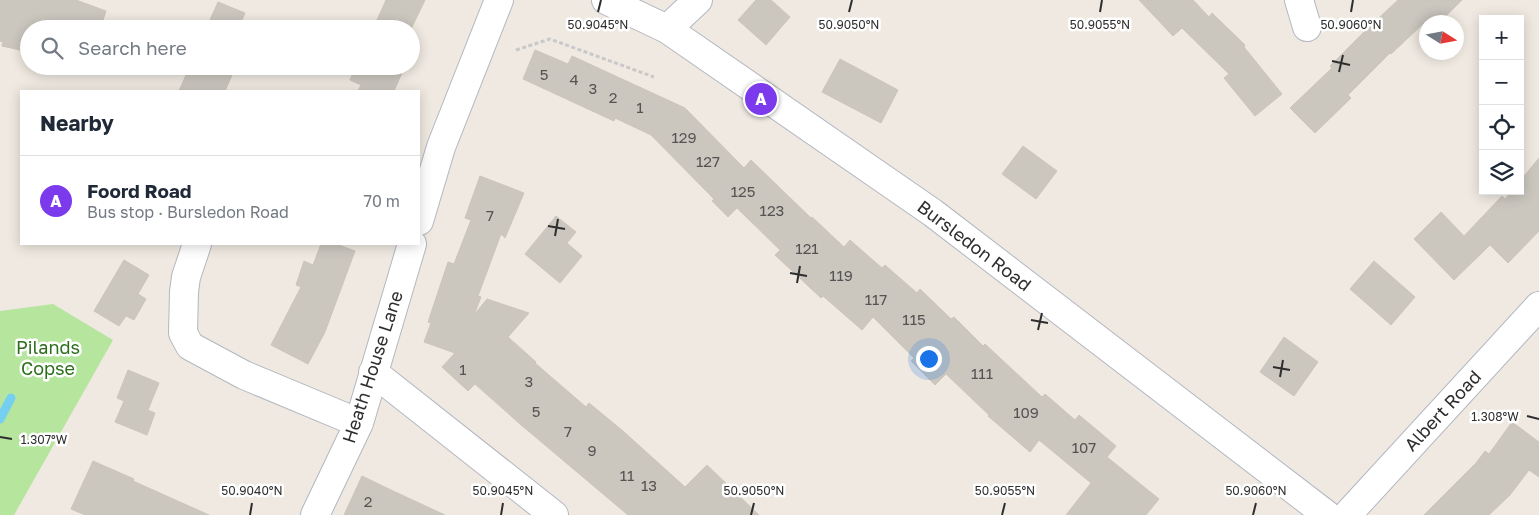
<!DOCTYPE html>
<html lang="en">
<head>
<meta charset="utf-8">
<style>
	:root { --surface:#fff; --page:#f2f2f3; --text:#1f2937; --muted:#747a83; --line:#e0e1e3; --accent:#7c3aed }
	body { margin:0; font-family:"Golos Text",sans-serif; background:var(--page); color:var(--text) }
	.controls { position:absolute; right:15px; top:15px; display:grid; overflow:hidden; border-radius:0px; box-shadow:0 2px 12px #0003 }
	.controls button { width:45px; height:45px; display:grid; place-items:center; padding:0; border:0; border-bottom:1px solid var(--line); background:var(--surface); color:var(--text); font:25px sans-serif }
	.compass { position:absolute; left:1419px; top:15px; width:45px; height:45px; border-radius:50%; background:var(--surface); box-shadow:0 2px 12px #0003; rotate:101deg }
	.you { position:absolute; left:928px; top:358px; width:18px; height:18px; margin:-12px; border:4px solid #fff; border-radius:50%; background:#1a73e8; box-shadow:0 0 0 8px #1a73e833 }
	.badge { display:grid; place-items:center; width:32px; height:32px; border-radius:50%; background:var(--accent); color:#fff; font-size:16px; font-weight:700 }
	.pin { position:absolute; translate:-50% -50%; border:2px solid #fff; box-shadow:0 1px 5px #0006 }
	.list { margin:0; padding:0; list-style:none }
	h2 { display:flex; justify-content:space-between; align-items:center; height:65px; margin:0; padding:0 20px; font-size:21px }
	h2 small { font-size:16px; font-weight:400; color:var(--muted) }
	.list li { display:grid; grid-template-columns:32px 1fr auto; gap:15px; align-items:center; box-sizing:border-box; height:90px; padding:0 20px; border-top:1px solid var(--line) }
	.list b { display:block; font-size:19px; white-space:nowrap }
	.list p { margin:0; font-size:16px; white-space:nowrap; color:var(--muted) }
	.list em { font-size:16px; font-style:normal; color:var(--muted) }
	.icon { flex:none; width:28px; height:28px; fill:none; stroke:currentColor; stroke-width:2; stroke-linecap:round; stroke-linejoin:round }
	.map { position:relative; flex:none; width:1539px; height:515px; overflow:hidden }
	.search { position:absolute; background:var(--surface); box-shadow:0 2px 12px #0003; left:20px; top:20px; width:400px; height:55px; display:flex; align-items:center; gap:12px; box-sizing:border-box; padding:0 18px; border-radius:28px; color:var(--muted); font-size:19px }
	.panel { position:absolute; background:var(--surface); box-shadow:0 2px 12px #0003; left:20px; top:90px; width:400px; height:155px; border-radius:0px }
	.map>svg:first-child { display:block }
	.green { fill:#b6e59e }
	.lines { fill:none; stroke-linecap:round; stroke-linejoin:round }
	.stream { stroke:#75cff0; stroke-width:9 }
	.building { fill:#cbc7bf; stroke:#cbc5ba }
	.minor-casing { stroke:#b4b7c1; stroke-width:30 }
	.path { stroke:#c9c9c9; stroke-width:3; stroke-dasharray:4 2.5; stroke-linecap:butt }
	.minor { stroke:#fff; stroke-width:28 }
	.ticks { fill:none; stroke:#2e2e2e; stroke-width:2 }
	.labels { text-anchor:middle; stroke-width:5; stroke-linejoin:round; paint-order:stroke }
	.number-label { font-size:15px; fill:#555452 }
	.street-label { font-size:18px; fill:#2e2e2e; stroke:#fff }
	.park-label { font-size:18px; fill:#2c6e1b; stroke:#fff }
	.ticks-label { font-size:12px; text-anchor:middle; fill:#2e2e2e; stroke:#fff; stroke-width:5; stroke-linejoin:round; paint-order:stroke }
</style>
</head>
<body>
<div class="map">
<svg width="1539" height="515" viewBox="0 0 1539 515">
	<rect width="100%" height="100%" fill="#efe9e1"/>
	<path class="green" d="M53 304 113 340 14 515H0V311Z"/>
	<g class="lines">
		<path class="stream" d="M0 419 11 398"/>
	</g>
	<path class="building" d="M0 0H76L106 11 100 29H29V52L2 46 3 42 0 41Z
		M386 0H425L411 29H373Z
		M756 0H771L790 17 766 45 738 20Z
		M1139 0H1193L1209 17 1212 13 1245 45 1244 47 1282 94 1255 116 1224 78 1229 74 1182 28 1173 36Z
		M1398 0H1462L1440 22H1425L1391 54 1390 53 1348 95 1351 98 1315 133 1290 108 1332 68 1330 66 1367 29Z
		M218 2 245 13 238 29H206Z
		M411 34 418 37 411 52Z
		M535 50 568 64 572 56 685 108 744 168 751 160 811 218 812 217 844 247 850 240 882 268 885 265 917 293 920 289 951 319 954 317 983 346 985 344 1042 397 1045 394 1075 420 1079 415 1116 446 1107 457 1159 499 1146 515H1066L1091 483 1039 440 1030 452 988 416 989 415 946 374 935 385 911 361 914 358 873 317 862 330 823 296 821 298 775 255 780 250 737 208 728 217 712 201 714 199 651 135 615 118 614 121 523 79Z
		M840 59 898 90 881 123 822 92Z
		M190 66H236L225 91H179Z
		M356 66H405L394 91H358L361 85 350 80Z
		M1023 146 1057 171 1036 199 1002 174Z
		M1539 158V231L1508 263 1490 245 1454 280 1414 239 1441 212 1464 236 1502 196 1505 199 1512 191H1520V181Z
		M480 176 524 193 505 238 501 234 478 296 481 297 474 315 487 299 529 313 508 337 536 362 535 363 586 407 589 403 623 431 685 487 707 465 759 515H628L520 424 475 384 468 391 442 367 455 353 424 342 431 323 428 322 448 262 454 264 471 220 465 218Z
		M556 216 576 232 567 243 582 256 560 283 525 254Z
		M321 244H336L355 251 325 332 308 364 271 345 301 287 296 285 304 261 313 265Z
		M124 260 149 275 138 294 146 299 134 320 126 316 119 326 94 311Z
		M1374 261 1415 297 1391 325 1350 289Z
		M1284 337 1318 362 1294 396 1260 372Z
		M128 370 159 383 148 410 155 413 147 435 115 422 124 401 117 398Z
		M1512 422 1539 442V477L1529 470 1510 495 1489 515H1424L1476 463 1485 451 1489 454Z
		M93 461 134 479 133 481 209 515H85L71 509Z
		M362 476 391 490 445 515H344Z"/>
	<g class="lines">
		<g class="minor-casing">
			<path id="minor" d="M606 0 667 29 933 213 1327 515
				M1299 0 1307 27
				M667 29 698 0
				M419 221 441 147 499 0
				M197 244 186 277 184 292 183 333 190 346 244 375 359 423
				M373 372 554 515
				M315 515 359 423 412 244
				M1347 515 1539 306"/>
		</g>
		<path class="path" d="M516 50 550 39 654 77"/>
		<use href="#minor" class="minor"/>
	</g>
	<path class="ticks" d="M598 12 601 0M849 12 852 0M1100 12 1102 0M1351 12 1353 0M1332 61 1350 65M1339 72 1343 55M548 226 565 229M555 236 558 219M790 273 807 276M797 283 800 266M1031 320 1048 323M1038 330 1042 313M1273 367 1290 370M1280 377 1283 360M1527 416 1539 419M0 437 12 439M250 515 252 503M501 515 503 503M751 515 754 503M1002 515 1005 503M1253 515 1256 503"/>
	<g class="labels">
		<g class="number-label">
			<text x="544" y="80">5</text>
			<text x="574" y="85">4</text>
			<text x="593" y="94">3</text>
			<text x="613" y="103">2</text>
			<text x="640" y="113">1</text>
			<text x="684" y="143">129</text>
			<text x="708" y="167">127</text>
			<text x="743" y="197">125</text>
			<text x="772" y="216">123</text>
			<text x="490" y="221">7</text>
			<text x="807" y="254">121</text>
			<text x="841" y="281">119</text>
			<text x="876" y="305">117</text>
			<text x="914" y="325">115</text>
			<text x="463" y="375">1</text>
			<text x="982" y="379">111</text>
			<text x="529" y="387">3</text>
			<text x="536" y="417">5</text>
			<text x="1026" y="418">109</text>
			<text x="568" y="437">7</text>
			<text x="1084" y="453">107</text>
			<text x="592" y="456">9</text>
			<text x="627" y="481">11</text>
			<text x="649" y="491">13</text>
			<text x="368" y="507">2</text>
		</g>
		<g class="street-label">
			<text transform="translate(974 246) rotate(37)" y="6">Bursledon Road</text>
			<text transform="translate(373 367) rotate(-72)" y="6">Heath House Lane</text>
			<text transform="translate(1443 411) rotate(-47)" y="6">Albert Road</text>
		</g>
		<g class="park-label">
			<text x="48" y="354">Pilands<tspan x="48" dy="21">Copse</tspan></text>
		</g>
	</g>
	<g class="ticks-label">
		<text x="598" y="29">50.9045°N</text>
		<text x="849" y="29">50.9050°N</text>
		<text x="1100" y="29">50.9055°N</text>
		<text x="1351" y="29">50.9060°N</text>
		<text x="1495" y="421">1.308°W</text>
		<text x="44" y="444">1.307°W</text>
		<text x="252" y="495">50.9040°N</text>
		<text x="503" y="495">50.9045°N</text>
		<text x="754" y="495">50.9050°N</text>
		<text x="1005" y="495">50.9055°N</text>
		<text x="1256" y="495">50.9060°N</text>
	</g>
</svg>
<div class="controls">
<button>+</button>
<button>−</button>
<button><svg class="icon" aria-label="locate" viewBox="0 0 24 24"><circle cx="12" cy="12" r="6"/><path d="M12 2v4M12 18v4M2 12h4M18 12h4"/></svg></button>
<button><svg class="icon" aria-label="layers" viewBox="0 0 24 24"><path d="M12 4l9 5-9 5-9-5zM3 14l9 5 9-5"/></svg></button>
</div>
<svg class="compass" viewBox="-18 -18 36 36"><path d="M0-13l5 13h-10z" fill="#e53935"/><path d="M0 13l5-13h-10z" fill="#747a83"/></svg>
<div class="you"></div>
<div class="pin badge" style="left:761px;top:99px">A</div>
<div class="search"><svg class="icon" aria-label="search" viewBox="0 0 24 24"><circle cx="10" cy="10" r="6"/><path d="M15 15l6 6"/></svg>Search here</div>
<section class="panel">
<h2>Nearby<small></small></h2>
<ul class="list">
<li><span class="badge">A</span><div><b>Foord Road</b><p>Bus stop · Bursledon Road</p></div><em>70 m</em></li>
</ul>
</section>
</div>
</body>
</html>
